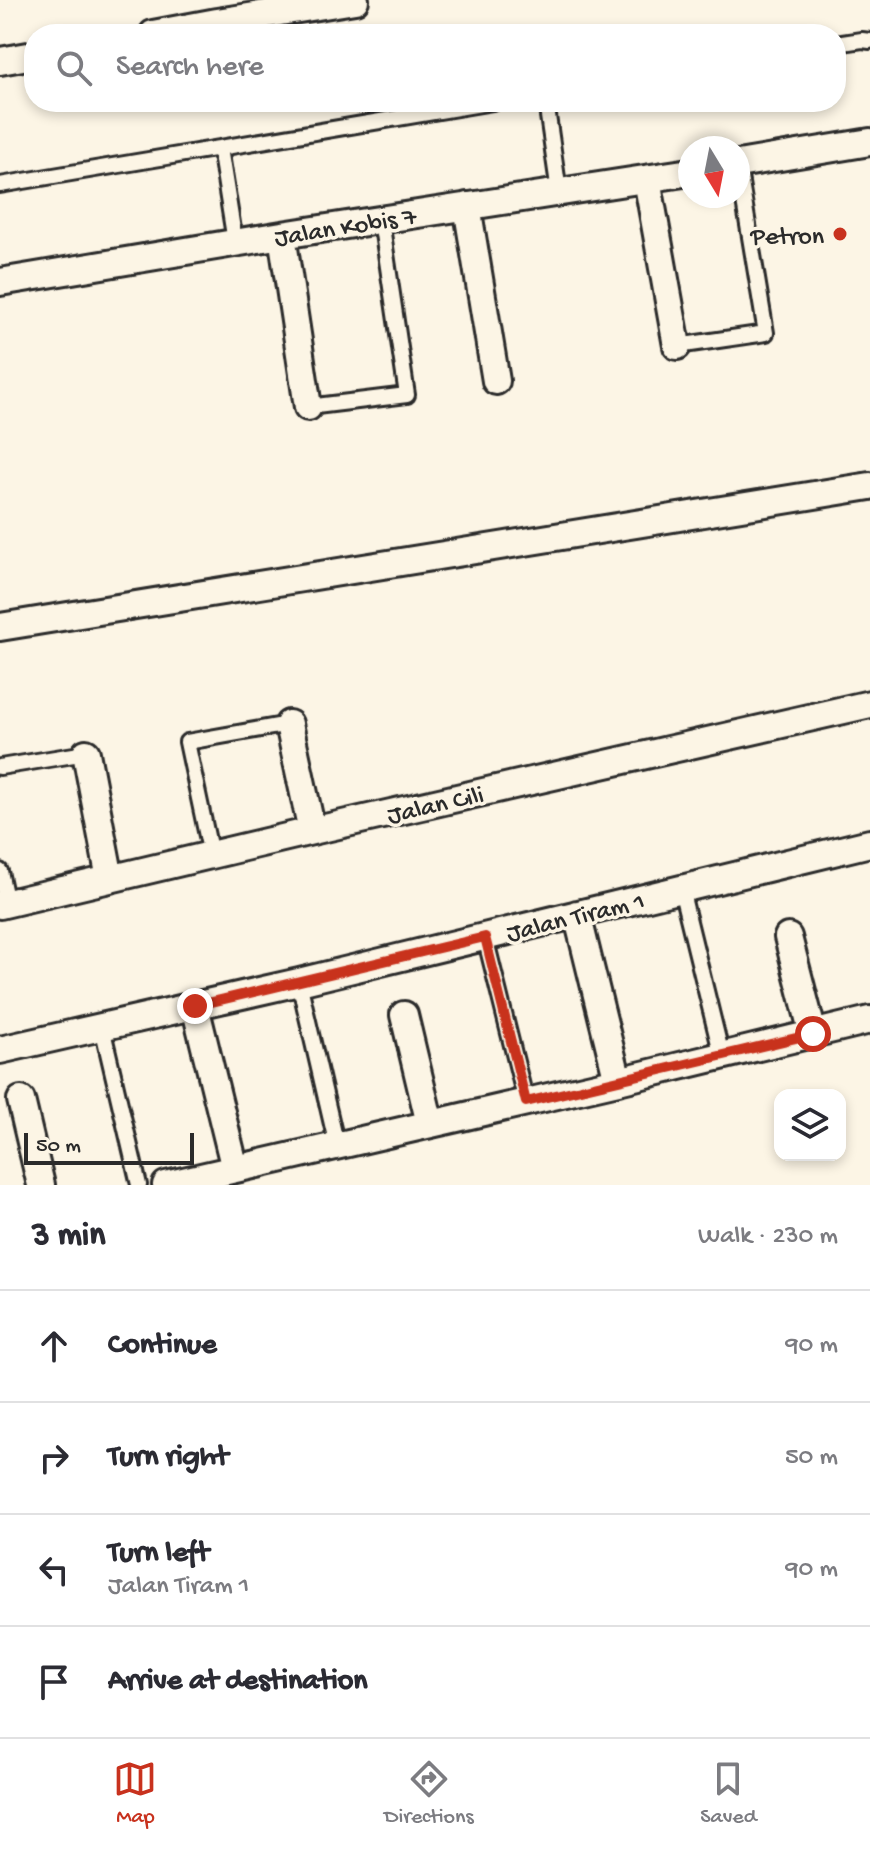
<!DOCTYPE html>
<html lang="en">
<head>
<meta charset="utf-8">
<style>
	:root { --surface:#fff; --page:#f2f2f3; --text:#2b2b33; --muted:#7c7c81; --line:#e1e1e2; --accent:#c8321e }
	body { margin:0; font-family:"Gochi Hand",sans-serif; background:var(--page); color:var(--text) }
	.controls { position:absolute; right:24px; bottom:24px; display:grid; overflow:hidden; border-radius:16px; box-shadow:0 4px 12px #0003 }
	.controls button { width:72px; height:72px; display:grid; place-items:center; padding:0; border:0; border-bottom:2px solid var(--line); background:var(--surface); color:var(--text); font:40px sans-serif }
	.compass { position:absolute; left:678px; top:136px; width:72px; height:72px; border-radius:50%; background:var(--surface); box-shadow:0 4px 12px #0003; rotate:170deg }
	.scale { position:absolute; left:24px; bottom:20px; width:170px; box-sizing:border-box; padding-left:8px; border:4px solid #2b2b2b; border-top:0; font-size:22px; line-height:28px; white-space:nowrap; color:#2b2b2b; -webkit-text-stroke:6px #fcf5e5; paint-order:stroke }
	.stop { position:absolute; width:24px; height:24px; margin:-18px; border:6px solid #c8321e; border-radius:50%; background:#fff }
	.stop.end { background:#c8321e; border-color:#fff; box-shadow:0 2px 8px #0008 }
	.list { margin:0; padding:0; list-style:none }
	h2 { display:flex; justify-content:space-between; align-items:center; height:104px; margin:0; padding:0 32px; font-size:34px }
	h2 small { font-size:26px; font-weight:400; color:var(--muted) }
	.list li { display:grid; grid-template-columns:52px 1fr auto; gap:24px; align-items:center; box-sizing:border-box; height:112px; padding:0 32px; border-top:2px solid var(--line) }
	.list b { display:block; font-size:30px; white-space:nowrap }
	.list p { margin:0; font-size:26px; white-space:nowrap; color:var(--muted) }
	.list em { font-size:26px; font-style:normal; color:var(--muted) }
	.icon { flex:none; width:44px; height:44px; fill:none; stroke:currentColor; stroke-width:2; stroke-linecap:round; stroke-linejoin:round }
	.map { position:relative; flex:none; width:870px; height:1185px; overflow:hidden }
	.search { position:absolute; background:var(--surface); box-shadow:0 4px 12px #0003; left:24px; right:24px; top:24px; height:88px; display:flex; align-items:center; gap:20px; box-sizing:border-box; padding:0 28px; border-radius:32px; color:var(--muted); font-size:30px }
	.sheet { height:552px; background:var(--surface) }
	nav { display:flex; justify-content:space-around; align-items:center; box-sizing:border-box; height:112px; border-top:2px solid var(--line); background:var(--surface); font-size:22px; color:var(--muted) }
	nav a { display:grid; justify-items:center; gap:4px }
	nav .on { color:var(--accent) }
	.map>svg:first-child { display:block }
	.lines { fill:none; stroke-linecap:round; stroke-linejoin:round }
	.lane-casing { stroke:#2b2b2b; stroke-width:20 }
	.street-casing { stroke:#2b2b2b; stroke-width:32 }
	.lane { stroke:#fcf5e5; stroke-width:14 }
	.street { stroke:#fcf5e5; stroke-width:26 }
	.route { stroke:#c8321e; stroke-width:10 }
	.poi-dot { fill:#c8321e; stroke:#fcf5e5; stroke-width:3 }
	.labels { text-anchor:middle; stroke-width:7; stroke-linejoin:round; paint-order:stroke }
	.street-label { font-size:26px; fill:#2b2b2b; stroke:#fcf5e5 }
	.poi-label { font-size:26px; fill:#2b2b2b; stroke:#fcf5e5; text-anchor:end }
</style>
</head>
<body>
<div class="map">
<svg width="870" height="1185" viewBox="0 0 870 1185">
	<rect width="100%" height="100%" fill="#fcf5e5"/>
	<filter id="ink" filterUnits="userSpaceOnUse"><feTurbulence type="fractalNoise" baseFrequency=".0125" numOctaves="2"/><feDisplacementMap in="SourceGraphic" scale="16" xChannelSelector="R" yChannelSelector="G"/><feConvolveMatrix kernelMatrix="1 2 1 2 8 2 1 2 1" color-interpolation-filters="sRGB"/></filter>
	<g filter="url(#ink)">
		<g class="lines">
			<g class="lane-casing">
				<path id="lane" d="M836 44 862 40 870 41
					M546 102 559 192
					M220 148 235 242
					M0 185 493 102
					M677 346 766 333 738 165
					M308 407 407 395 381 220
					M0 767 86 753
					M211 855 187 742 289 724
					M0 871 7 904
					M681 889 722 1056
					M485 937 526 1102
					M299 982 337 1146
					M102 1027 139 1185"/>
			</g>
			<g class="street-casing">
				<path id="street" d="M153 34 217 22 355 0
					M0 61 34 55
					M738 164 870 142
					M647 179 677 346
					M467 206 496 381
					M282 235 308 407
					M0 282 282 235 690 172
					M0 627 870 486
					M289 724 312 831
					M86 753 110 879
					M0 905 312 831 870 704
					M577 914 618 1081
					M788 937 813 1034
					M195 1006 235 1169
					M404 1015 430 1124
					M0 1050 299 982 870 843
					M21 1100 41 1185
					M166 1185 618 1081 870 1020"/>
			</g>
			<use href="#lane" class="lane"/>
			<use href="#street" class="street"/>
		</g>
	</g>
	<g class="lines" filter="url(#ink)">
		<path class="route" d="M195 1006 485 937 526 1102 813 1034"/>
	</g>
	<circle class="poi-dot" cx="840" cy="234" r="8"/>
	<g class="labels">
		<g class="street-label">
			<text transform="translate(345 225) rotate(-9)" y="9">Jalan Kobis 7</text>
			<text transform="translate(435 803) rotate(-13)" y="9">Jalan Cili</text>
			<text transform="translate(575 915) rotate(-14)" y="9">Jalan Tiram 1</text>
		</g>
		<g class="poi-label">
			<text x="824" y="243">Petron</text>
		</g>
	</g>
</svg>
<div class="controls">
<button><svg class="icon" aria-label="layers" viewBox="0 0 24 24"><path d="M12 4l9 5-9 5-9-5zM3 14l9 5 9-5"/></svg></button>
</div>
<svg class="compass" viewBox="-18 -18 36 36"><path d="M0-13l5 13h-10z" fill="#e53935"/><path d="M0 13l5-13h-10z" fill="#7c7c81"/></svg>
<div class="scale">50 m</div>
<div class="stop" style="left:813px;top:1034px"></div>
<div class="stop end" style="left:195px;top:1006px"></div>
<div class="search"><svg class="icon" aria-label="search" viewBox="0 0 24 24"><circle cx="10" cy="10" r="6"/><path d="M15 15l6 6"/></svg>Search here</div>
</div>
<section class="sheet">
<h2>3 min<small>Walk · 230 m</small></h2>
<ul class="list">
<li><svg class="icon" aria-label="ahead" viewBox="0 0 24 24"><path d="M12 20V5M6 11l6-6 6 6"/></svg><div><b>Continue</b></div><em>90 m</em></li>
<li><svg class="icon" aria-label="right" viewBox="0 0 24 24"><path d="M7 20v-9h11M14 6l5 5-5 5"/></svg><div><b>Turn right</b></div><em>50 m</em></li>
<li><svg class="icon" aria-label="left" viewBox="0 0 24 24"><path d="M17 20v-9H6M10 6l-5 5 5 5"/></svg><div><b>Turn left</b><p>Jalan Tiram 1</p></div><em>90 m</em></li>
<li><svg class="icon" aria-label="arrive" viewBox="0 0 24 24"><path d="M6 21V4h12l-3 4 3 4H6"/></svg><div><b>Arrive at destination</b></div></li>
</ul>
</section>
<nav>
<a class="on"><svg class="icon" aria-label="map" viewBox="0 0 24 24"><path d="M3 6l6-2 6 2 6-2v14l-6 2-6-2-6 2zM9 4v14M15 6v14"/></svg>Map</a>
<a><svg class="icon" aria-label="directions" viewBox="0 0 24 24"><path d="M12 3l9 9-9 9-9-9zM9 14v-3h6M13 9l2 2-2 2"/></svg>Directions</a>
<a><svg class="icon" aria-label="saved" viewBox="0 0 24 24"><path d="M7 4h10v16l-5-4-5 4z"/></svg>Saved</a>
</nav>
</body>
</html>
